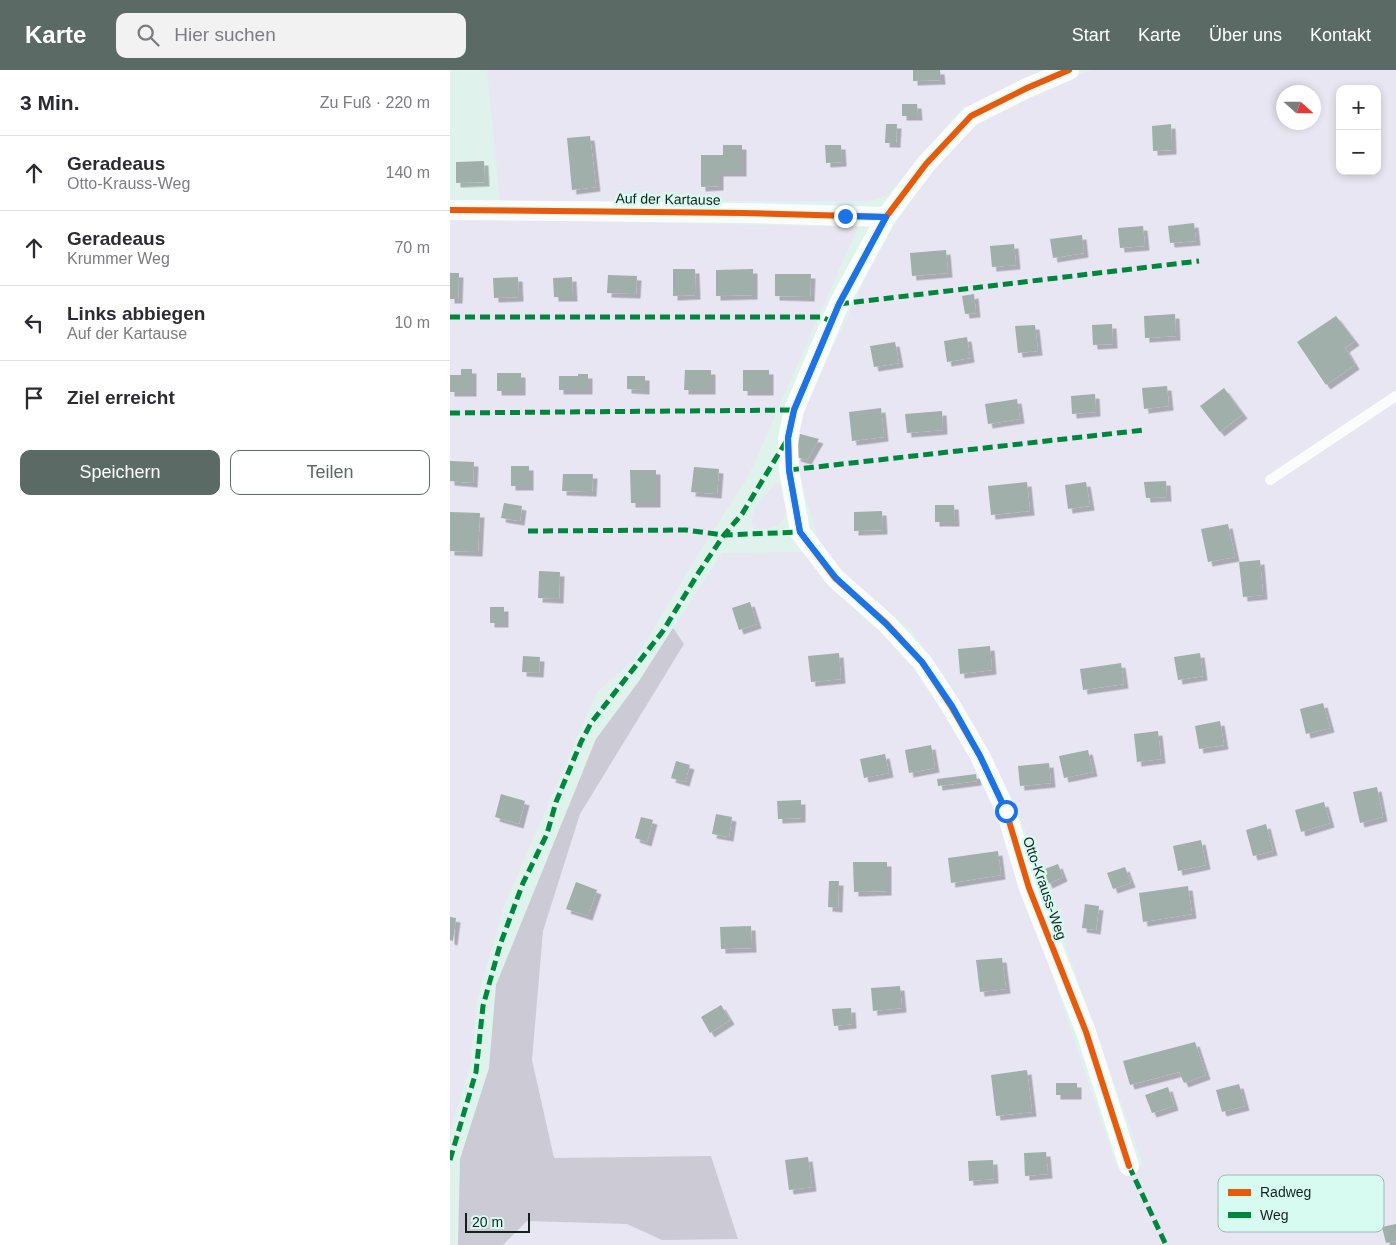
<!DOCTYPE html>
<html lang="de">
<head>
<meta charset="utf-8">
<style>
	:root { --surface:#fff; --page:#f2f2f3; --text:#2b2b33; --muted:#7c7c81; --line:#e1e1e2; --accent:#5b6a65 }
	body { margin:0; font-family:Arial,sans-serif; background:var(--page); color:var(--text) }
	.controls { position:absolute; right:15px; top:15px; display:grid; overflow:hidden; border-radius:10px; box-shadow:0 2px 8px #0003 }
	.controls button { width:45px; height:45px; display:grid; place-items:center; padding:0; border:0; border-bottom:1px solid var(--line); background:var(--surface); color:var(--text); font:25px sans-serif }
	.compass { position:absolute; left:826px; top:15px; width:45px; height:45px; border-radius:50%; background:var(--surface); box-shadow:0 2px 8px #0003; rotate:111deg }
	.scale { position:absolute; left:15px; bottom:12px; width:65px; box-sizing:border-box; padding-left:5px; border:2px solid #14211d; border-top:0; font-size:14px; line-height:18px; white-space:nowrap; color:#14211d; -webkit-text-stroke:4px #d7fbf0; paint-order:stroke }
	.stop { position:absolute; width:15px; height:15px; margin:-11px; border:4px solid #1a73e8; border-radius:50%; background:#fff }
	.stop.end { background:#1a73e8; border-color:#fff; box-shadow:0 1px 5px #0008 }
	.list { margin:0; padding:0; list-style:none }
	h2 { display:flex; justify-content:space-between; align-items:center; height:65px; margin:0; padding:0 20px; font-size:21px }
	h2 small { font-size:16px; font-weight:400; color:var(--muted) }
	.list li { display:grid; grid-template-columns:32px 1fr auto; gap:15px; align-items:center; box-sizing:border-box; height:75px; padding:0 20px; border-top:1px solid var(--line) }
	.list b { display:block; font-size:19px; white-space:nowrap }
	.list p { margin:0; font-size:16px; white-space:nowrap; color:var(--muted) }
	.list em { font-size:16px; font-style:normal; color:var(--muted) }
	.actions { display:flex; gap:10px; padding:15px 20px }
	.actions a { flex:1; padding:11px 0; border:1px solid var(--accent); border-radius:10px; text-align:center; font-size:18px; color:var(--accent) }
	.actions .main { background:var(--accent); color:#fff }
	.icon { flex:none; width:28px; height:28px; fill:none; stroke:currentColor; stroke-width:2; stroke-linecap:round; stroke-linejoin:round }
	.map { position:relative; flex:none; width:946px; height:1175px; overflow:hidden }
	header { display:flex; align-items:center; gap:30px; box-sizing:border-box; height:70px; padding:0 25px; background:var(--accent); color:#fff }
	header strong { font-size:24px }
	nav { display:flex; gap:28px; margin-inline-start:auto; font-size:18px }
	.search { width:350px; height:45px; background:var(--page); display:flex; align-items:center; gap:12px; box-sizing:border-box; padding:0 18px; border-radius:10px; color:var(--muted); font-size:19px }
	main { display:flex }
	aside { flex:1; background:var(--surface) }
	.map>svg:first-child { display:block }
	.green { fill:#e7e6f2; fill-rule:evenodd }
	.forest { fill:#cbcad5 }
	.building { fill:#a0afaa; filter:url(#shadow) }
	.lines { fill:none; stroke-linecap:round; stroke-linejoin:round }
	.lane { stroke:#fafdfc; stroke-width:10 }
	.street { stroke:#fafdfc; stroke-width:20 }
	.quiet { stroke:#00873e; stroke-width:5; stroke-dasharray:10 5; stroke-linecap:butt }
	.cycleway-casing { stroke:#d7fbf0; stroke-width:9 }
	.cycleway { stroke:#e8590c; stroke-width:6 }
	.route { stroke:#1a73e8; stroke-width:6 }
	.labels { text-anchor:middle; stroke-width:5; stroke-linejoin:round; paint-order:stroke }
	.street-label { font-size:14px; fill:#14211d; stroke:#d7fbf0 }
	.key { fill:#d7fbf0; stroke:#9cbab1; stroke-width:1 }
	.key-label { font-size:14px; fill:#14211d }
</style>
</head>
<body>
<header>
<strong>Karte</strong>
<div class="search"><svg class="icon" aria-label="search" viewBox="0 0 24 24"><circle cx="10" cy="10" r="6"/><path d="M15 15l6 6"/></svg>Hier suchen</div>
<nav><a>Start</a><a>Karte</a><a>Über uns</a><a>Kontakt</a></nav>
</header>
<main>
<aside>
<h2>3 Min.<small>Zu Fuß · 220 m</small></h2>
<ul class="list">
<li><svg class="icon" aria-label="ahead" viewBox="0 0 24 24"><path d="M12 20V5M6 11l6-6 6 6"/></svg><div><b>Geradeaus</b><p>Otto-Krauss-Weg</p></div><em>140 m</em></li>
<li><svg class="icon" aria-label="ahead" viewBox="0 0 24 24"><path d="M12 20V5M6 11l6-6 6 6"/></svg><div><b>Geradeaus</b><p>Krummer Weg</p></div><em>70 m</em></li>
<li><svg class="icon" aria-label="left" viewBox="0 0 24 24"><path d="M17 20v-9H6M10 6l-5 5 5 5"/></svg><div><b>Links abbiegen</b><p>Auf der Kartause</p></div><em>10 m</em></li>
<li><svg class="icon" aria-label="arrive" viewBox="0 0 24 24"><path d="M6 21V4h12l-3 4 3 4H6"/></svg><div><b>Ziel erreicht</b></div></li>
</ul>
<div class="actions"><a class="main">Speichern</a><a>Teilen</a></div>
</aside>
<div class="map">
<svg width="946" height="1175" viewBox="0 0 946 1175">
	<defs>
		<filter id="shadow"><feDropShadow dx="4.5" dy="4.5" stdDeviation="0" flood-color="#0004"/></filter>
	</defs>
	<rect width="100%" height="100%" fill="#dff3ec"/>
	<path class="green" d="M37 0H602L561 33 642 0H946V1175H53L77 1151 177 1154 212 1170 288 1168 261 1086 104 1088 82 990 93 861 130 744 234 574 223 558 272 483 354 482 390 525 457 586 512 665 552 754 667 1098 693 1095 572 752 538 680 499 613 461 560 394 508 370 477 344 384 357 333 417 205 443 157 471 115 518 59 515 35 437 126 418 131H50ZM890 19H927V101H890ZM834 22H864V52H834Z
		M0 148 408 157 299 405 249 483 185 589 147 622 54 836 27 930 20 995 0 1063Z
		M326 413H329C345 437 336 466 303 457 296 441 317 424 326 413Z"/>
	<path class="forest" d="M223 558 234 574 130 744 93 861 82 990 104 1088 261 1086 288 1169 212 1170 177 1154 77 1151 53 1175H8L10 1089 39 998 46 915 146 669 189 611Z"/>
	<path class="building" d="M463 0H490L491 10 463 11Z
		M452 34H467L468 46H452Z
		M436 54H447L446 73H435Z
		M721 54 722 80 703 81 702 56Z
		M140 66 146 117 122 120 117 68Z
		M273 75H292V102H269V116L251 117V85H273Z
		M375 75H391L392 92 376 93Z
		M34 91 35 112 6 113V92Z
		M744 153 746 171 720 173 718 156Z
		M693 156 695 176 670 178 668 158Z
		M632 165 634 183 603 188 600 169Z
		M564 174 566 195 542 197 540 176Z
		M496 180 498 203 462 206 460 183Z
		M223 199H245L246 225 223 226Z
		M303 199V225L266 226V200Z
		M0 203H9L8 229H0Z
		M325 204H361L360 227 325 226Z
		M158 205 187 206 186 224 157 223Z
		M68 207 69 227 44 228 43 208Z
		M122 207 123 227H104L103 208Z
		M524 224 526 243 515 244 512 226Z
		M725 244 726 266 695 268 694 246Z
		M886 246 905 271 895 278 905 295 876 315 847 272Z
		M662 254 663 274 643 275 642 255Z
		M585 255 588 281 568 283 565 256Z
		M517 267 520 288 497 292 494 271Z
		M445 272 449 293 424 297 420 276Z
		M11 299H22V322H0V305H11Z
		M235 300H261V320H234Z
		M293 300H319V321H293Z
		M47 303H71V321H47Z
		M128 304H138V320H109V306H128Z
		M177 306H195V320L177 319Z
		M717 316 719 336 694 339 692 318Z
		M774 318 793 344 770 362 750 336Z
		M645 324 646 342 622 344 621 326Z
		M567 329 570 349 538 354 535 334Z
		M431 338 434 367 402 371 399 342Z
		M492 341 493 360 457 363 455 344Z
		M350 364 369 369 357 390 346 387Z
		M0 391 24 392 23 413 0 411Z
		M61 396H79V416H61Z
		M244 397 269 399 267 424 241 422Z
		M180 400H206V433H181Z
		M113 404H143L142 422 112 421Z
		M716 411 717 427 696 428 694 412Z
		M577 412 580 441 541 445 538 416Z
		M636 412 640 436 618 439 615 415Z
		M54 433 72 436 70 451 51 448Z
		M485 435H504L505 452H485Z
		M432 441 433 460 404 461V442Z
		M0 442 30 443 28 482 0 481Z
		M778 454 785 487 758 492 751 459Z
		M810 490 813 525 793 527 789 492Z
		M89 501 110 502 109 529 88 528Z
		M300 532 307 554 289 560 282 538Z
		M40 537H54V553H40Z
		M540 576 542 600 510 604 508 579Z
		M389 583 391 609 361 612 358 586Z
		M750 583 753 606 728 610 724 587Z
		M73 586 90 587 89 603 72 602Z
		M671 593 674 614 633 620 630 599Z
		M873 633 880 658 856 664 850 639Z
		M770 651 774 675 749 679 745 656Z
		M708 661 711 689 687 692 684 664Z
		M481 675 485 698 459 703 455 680Z
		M638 680 643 702 614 708 609 686Z
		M435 684 439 703 414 708 410 689Z
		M226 691 240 695 235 712 221 708Z
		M599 693 601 713 570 716 568 696Z
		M526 704 527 711 488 716 487 709Z
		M927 717 933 747 910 753 903 722Z
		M51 724 75 731 69 754 45 747Z
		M351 730V748L328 749 327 731Z
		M874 732 880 753 851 762 845 740Z
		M266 744 282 747 279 767 262 764Z
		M191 747 203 750 197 772 185 768Z
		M816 754 823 781 803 786 796 760Z
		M751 770 756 795 728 801 723 776Z
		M548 781 551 805 501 813 498 788Z
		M403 792H437V821L404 822Z
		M608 794 613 807 598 814 592 800Z
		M675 797 681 813 663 819 657 803Z
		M379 811H389L388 838 378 837Z
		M126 812 147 820 138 846 116 839Z
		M738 816 742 844 693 852 689 823Z
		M635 834 649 836 646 860 632 858Z
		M0 847 6 848 3 871 0 870Z
		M301 856 302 878 271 879 270 857Z
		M552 888 556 919 530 922 526 890Z
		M450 916 452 938 423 941 421 918Z
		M271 935 280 950 260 963 251 947Z
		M401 938 402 954 384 956 382 939Z
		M745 972 756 1005 734 1013 729 1002 680 1015 673 991Z
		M577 1000 582 1042 546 1046 541 1005Z
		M606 1013H627V1025H606Z
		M789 1014 795 1036 772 1042 766 1020Z
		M718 1017 724 1036 702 1043 695 1025Z
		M596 1082 598 1104 575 1106 574 1083Z
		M358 1087 362 1117 339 1120 335 1090Z
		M543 1090 544 1109 519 1111 518 1091Z
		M946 1154V1171L936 1173 932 1157Z"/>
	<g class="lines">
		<path class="lane" d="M820 410 946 326"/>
		<path class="street" d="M619 0 577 18 521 46 476 94 436 147 389 234 344 340 338 368 339 400 350 462 385 508 436 553 472 592 501 636 530 686 556 741 579 818 636 962 679 1096
			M0 140 293 143 436 147"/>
		<path class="quiet" d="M389 234 749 191
			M0 247H372L382 252
			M0 343 344 340
			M339 400 694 360
			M78 461 236 460 274 465 350 462
			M0 1090 26 1002 33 936 50 875 73 813 97 764 106 732 131 672 141 653 213 561 249 502 274 465 292 444 337 370
			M679 1096 716 1175"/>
		<g class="cycleway-casing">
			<path id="cycleway" d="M619 0 577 18 521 46 476 94 436 147 389 234 344 340 338 368 339 400 350 462 385 508 436 553 472 592 501 636 530 686 556 741 579 818 636 962 679 1096
				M0 140 293 143 436 147"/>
		</g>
		<use href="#cycleway" class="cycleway"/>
	</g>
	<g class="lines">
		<path class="route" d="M395 146 436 147 389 234 344 340 338 368 339 400 350 462 386 508 436 554 472 592 502 636 530 686 556 741"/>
	</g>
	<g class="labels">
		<g class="street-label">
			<text transform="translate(218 129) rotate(1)" y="5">Auf der Kartause</text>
			<text transform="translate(595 818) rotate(71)" y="5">Otto-Krauss-Weg</text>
		</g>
	</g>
	<rect x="768" y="1105" width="166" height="57" rx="8" class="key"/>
	<rect x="778" y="1119" width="23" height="7" fill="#e8590c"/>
	<rect x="778" y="1142" width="23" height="6" fill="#00873e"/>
	<g class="key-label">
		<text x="810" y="1127">Radweg</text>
		<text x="810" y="1150">Weg</text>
	</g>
</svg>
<div class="controls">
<button>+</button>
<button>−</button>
</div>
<svg class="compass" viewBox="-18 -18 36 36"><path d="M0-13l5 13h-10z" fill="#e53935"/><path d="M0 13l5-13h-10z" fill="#7c7c81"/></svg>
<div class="scale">20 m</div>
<div class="stop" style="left:556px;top:741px"></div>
<div class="stop end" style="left:395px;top:146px"></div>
</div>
</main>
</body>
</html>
